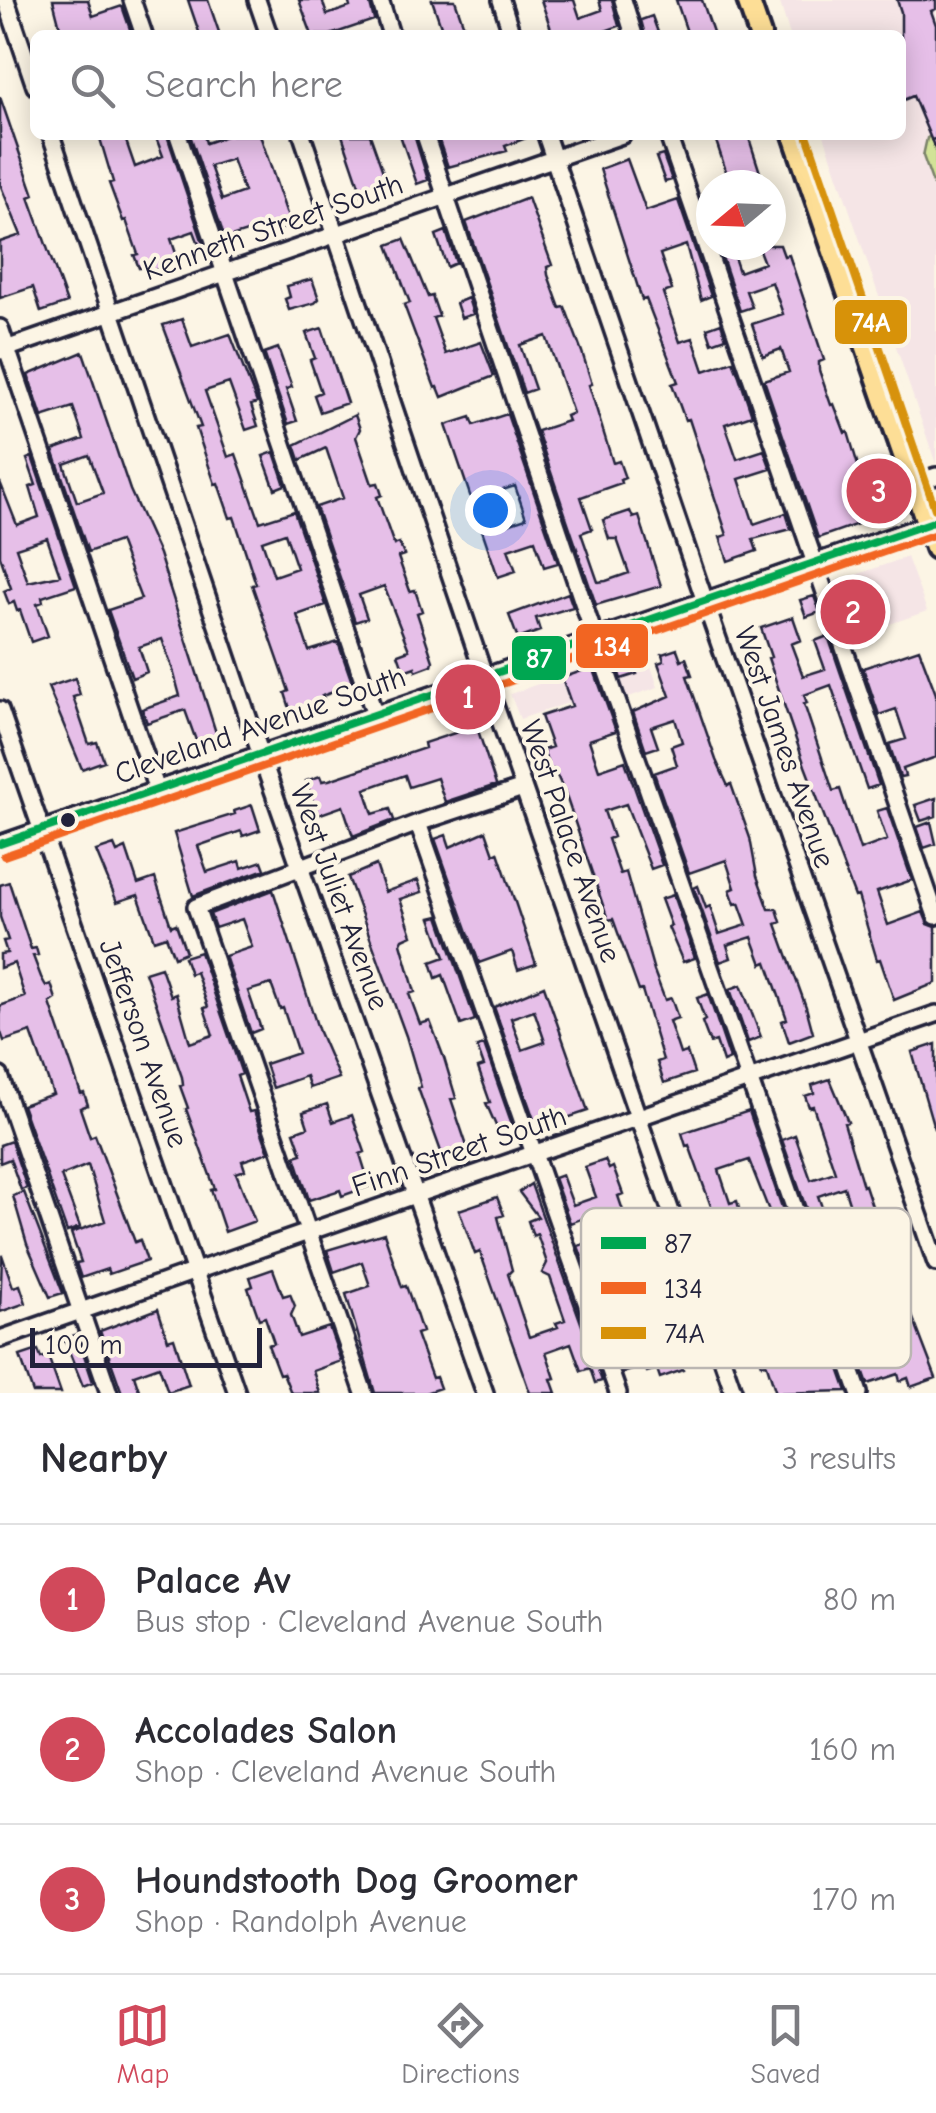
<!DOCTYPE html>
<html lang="en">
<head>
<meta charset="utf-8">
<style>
	:root { --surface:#fff; --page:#f2f2f3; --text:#2b2b33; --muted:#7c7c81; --line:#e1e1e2; --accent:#d1495b }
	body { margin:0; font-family:"Comic Neue",sans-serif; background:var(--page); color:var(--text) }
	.compass { position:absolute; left:696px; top:170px; width:90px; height:90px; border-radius:50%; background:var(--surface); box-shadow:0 5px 25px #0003; rotate:251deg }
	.scale { position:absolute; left:30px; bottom:25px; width:232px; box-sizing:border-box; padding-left:10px; border:5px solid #22223b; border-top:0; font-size:28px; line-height:35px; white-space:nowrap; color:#22223b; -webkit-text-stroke:8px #fcf5e5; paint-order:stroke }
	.you { position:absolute; left:490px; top:510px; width:35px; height:35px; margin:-25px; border:8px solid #fff; border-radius:50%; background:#1a73e8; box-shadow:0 0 0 15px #1a73e833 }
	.badge { display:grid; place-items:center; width:65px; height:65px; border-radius:50%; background:var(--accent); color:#fff; font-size:32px; font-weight:700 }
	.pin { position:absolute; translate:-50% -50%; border:5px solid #fff; box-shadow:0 2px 10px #0006 }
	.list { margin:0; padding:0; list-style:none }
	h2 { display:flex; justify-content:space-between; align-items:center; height:130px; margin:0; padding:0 40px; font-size:42px }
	h2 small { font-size:32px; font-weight:400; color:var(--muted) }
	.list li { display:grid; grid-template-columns:65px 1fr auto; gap:30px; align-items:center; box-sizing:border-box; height:150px; padding:0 40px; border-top:2px solid var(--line) }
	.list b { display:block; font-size:38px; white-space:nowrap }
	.list p { margin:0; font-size:32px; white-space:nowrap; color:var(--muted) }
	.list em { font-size:32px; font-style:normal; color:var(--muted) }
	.icon { flex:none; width:55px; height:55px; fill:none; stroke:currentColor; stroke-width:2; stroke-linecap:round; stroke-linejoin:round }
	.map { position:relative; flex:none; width:936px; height:1393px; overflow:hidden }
	.search { position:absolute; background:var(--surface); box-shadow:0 5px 25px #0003; left:30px; right:30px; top:30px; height:110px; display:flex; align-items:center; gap:25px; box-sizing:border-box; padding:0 35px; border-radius:15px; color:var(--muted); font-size:38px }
	.sheet { height:580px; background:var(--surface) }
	nav { display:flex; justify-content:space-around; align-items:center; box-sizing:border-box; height:140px; border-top:2px solid var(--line); background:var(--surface); font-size:28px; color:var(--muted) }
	nav a { display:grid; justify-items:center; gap:5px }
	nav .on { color:var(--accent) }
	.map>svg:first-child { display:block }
	.built { fill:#f5e5e6 }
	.green { fill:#d2e397; stroke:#7a8269; stroke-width:2.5 }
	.building { fill:#e6bfe8; stroke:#22223b; stroke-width:2.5; fill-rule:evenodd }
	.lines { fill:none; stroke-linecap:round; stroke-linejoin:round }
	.minor-casing { stroke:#22223b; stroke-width:22 }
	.major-casing { stroke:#22223b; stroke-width:28 }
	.path { stroke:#22223b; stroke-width:2.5; stroke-dasharray:8 8; stroke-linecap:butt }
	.minor { stroke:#fcf5e5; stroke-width:15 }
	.major { stroke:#fdde96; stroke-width:20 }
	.bus-1-casing { stroke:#fcf5e5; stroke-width:15 }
	.bus-2-casing { stroke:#fcf5e5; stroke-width:15 }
	.bus-3-casing { stroke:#fcf5e5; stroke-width:15 }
	.bus-1 { stroke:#00a651; stroke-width:8 }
	.bus-2 { stroke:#f26522; stroke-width:8 }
	.bus-3 { stroke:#d79209; stroke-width:8 }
	.bus-dot { fill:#22223b; stroke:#fcf5e5; stroke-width:4 }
	.labels { text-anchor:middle; stroke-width:8; stroke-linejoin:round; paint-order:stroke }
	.street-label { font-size:30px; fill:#22223b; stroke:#fcf5e5 }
	.key { fill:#fcf5e5; stroke:#bbb6b2; stroke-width:2.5 }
	.key-label { font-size:28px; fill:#22223b }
	.line-badge { stroke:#fcf5e5; stroke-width:4 }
	.badge-label { font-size:28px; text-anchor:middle; font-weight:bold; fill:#fff }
</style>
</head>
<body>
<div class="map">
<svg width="936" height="1393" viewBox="0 0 936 1393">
	<rect width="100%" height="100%" fill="#fcf5e5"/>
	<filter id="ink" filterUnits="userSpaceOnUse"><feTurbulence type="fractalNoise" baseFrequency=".01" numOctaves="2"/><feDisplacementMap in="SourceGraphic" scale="20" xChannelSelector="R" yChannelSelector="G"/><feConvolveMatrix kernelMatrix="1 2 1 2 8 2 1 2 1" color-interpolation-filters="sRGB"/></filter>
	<g filter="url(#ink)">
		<path class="built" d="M779 0H936V464L824 135H901V35H790Z
			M907 557 927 611 844 640 824 586Z
			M645 648 658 687 620 700 607 661Z
			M597 663 607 690 520 719 510 694Z"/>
		<path class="green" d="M936 133V192L923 156 927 138Z"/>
		<path class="building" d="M53 0H88L93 16 122 6 132 35H62Z
			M188 0H208L220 35H200Z
			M299 0H322L327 15 350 7 348 0H369L374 20 330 35H312Z
			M432 0H455L467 35H444Z
			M541 0H574L580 18 602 10 599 0H612L619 26 594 35H553Z
			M676 0H702L714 35H688Z
			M897 0H936V9L931 11 936 25V151L913 96 901 101V12Z
			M652 16 659 35H645L641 20Z
			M0 97 34 195 29 197 67 303 41 312 33 287 0 298V242L21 235 0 184Z
			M99 135H124L135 167 163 156 155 135H167L204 246 200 247 194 231 171 239 179 262 146 273 144 267 139 268 134 255 138 254 126 220 123 221 109 183 113 182Z
			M190 135H204L206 143 229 135H260L291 226 258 237 256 229 225 239ZM232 159 244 192 222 200 210 166Z
			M342 135H370L388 186 380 189 382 194 364 200Z
			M400 135H414L428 180 417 184Z
			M437 135H529V137L505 146 507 151 448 167Z
			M714 135H748L764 185H736L733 176 728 177Z
			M663 155 672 180 665 182 656 157Z
			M627 159 646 211 678 200 711 296 701 300 686 245 660 254 672 290 663 293 680 342 693 338 704 371 733 361 739 376 752 415 725 424 737 459 764 450 771 469 739 479 754 524 786 513 791 529 753 539 757 551 728 561 720 537 727 535 689 419 685 420 672 384 678 382 646 299 642 300 600 169Z
			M528 198 552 265 547 267 548 275 560 308 565 307 582 352 592 384 589 385 613 463 619 461 625 478 620 480 621 483 581 497 592 529 581 533 598 582 606 581 629 573 617 539H609L603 520 630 511 633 518 639 516 661 586 596 605 537 431 568 421 566 416 573 413 546 336 520 345 535 389 524 393 466 222Z
			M446 231 456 263 447 267 436 235Z
			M404 239 428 297 432 296 439 316 433 318 446 354 481 342 494 376 442 397 438 387 435 388 404 305 410 303 388 245Z
			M718 245H730L739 272 764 263 757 245H780L784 256 789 255 824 360 819 362V370L831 405 834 404 845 433 848 432 865 489 883 482 892 512 818 538 764 380 789 372 781 349 763 356 752 324 783 314 772 282 746 291 752 307 740 311Z
			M312 279 319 299 315 303 289 310 285 299 290 297 287 286Z
			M468 298 473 314 461 318 456 303Z
			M182 319 192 347 230 334 257 403 251 405 258 426 246 430 229 383 205 391 228 457 236 454 260 522 294 511 326 605 297 615 309 651 338 642 353 685 322 696 324 700 291 712 285 693 289 691 252 585 256 584 246 553 234 517 230 518 218 483 215 484 196 428 201 427 163 325ZM285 533 297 568 274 576 262 541Z
			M721 323 726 338 712 343 707 328Z
			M322 328 347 403 320 412 314 395 321 392 310 360 315 358 306 333Z
			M278 348 292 387 286 389 297 421 288 424 264 353Z
			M83 352 130 490 159 554 218 739 198 746 185 710 147 723 142 709 180 696 173 670 162 639 139 647 147 672 132 678 108 610 141 599 119 541 88 552 53 450 84 439 73 407 42 417 28 375ZM89 455 103 493 77 502 64 464Z
			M507 414 558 563 544 567 535 540 508 549 516 571 498 577 446 425 471 417 474 425ZM515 486 526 518 502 526 490 494Z
			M355 415 360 429 356 437 372 484 378 483 382 495 377 497 394 545 399 543 404 555 398 557 410 591 415 590 422 611 417 613 433 661 432 665 416 671 415 667 404 671 398 654 409 650 384 586 359 595 367 618 355 622 316 507 343 498 326 448 300 460 295 445Z
			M274 452 285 485 275 489 263 456Z
			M32 457 76 586 42 597 43 602 37 604 48 636 31 642 20 610 17 611 14 602 9 604 4 591 11 588 0 556V482L17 525 39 517 30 487 36 485 27 459ZM47 538 60 575 28 582 16 548Z
			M859 587 873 628 852 636 837 594Z
			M568 593 573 607 536 618 540 631 518 639 509 615Z
			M814 596 820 612 806 617 800 600Z
			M793 617 801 640 791 644 803 676 825 669 815 641 828 636 879 785 867 789 831 685 804 695 807 703 804 704 833 791 840 789 860 850 887 840 877 811 887 808 912 880 877 892 888 925 923 912 928 924 936 927V983L894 1000 880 959 877 960 858 896 855 897 805 766 768 658 771 657 761 628Z
			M677 649 681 660 686 658 692 675 687 676 716 760 728 786 731 784 750 838 757 876 769 909H777L781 922 776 924 806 1007 813 1033 789 1042 782 1021 787 1019 767 962 762 964 752 937 727 945 731 958 720 962 694 888 698 886 706 908 710 906 719 934 747 925 739 903 735 904 730 890 735 888 726 860 689 873 654 773 677 765 671 746 682 742 675 719 651 727 658 747 646 751 633 712 670 696 658 663 664 661 662 654Z
			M919 649 936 694V757L903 769 905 776 900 777 889 744 906 739 896 709 879 715 863 668Z
			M630 654 637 674 621 679 614 659Z
			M593 667 616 731 589 740 599 770 625 761 662 865 651 869 626 804 604 811 613 837 608 839 620 874 626 872 654 971 665 1000 671 998 678 1018 669 1021 680 1054 687 1052 694 1073 664 1083 657 1062 663 1060 642 990 639 991 613 919 608 920 565 793 554 769 550 770 543 750 552 747 541 716 572 706 562 678Z
			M75 678 80 695 73 697 89 744 97 742 104 761 82 769 48 687Z
			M471 709 496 785 445 802 437 778 409 787 405 775 365 789 373 814 390 809 394 820 353 836 343 806 318 815 306 781 320 776 322 781 329 780 425 748 424 743 458 732 452 715Z
			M936 798V816L921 821 915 805Z
			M252 805 260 830 243 836 241 831 198 846 207 872 240 861 242 868 262 861 265 869 193 896 174 833 235 814 234 811Z
			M931 822 936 844 924 848 917 827Z
			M486 831 494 854 498 852 536 964 518 970 512 951 479 963 435 839 446 835 450 847Z
			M114 845 117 852 126 848 138 884 155 878 171 926 176 924 186 952 174 957 166 936 154 940 138 895 117 902 96 851Z
			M376 865 385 892 418 880 422 892 400 899 412 935 403 939 401 943 415 992 409 994 420 1024 430 1021 444 1058 456 1098 451 1099 469 1152 444 1160 418 1088 421 1087 406 1036 348 877Z
			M9 882 31 949 36 948 38 955 33 956 41 977 46 986 51 984 56 999 50 1003 81 1094 84 1093 88 1105 80 1108 90 1137 95 1135 135 1242 140 1240 147 1261 109 1274 107 1269 81 1278 76 1263 81 1262 71 1233 105 1221 88 1165 61 1176 80 1227 67 1232 22 1105 53 1094 31 1032 4 1041 0 1030V1006L25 997 14 963 0 968V954L7 953 3 941 8 940 0 917V885Z
			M273 890 319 1032 339 1078 310 1088 306 1076 273 1088 265 1064 298 1053 283 1008 280 1009 271 984 248 991 261 1029 251 1033 225 956 252 947 242 919 215 928 210 914Z
			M673 895 695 958 683 962 668 927 671 926 661 899Z
			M439 916 475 1020 461 1025 443 975 436 978 431 962 445 957 431 918Z
			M200 952 242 1074 237 1076 249 1112 254 1111 269 1152 242 1161 245 1170 236 1173 255 1221 225 1232 211 1190 215 1189 186 1109 188 1108 180 1086 183 1085 182 1077 145 972 161 967 171 996 176 994 190 1043 213 1035 204 1008 208 1007 196 972 190 974 184 957Z
			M741 985 761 1037 748 1042 730 989Z
			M544 986 588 1111 537 1128 494 1007ZM534 1010 545 1042 522 1050 511 1018Z
			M708 994 730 1059 723 1062 716 1041 710 1043 702 1022 705 1020 697 998Z
			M936 1044V1127L934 1128 912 1052Z
			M484 1045 514 1130 500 1135 486 1103 490 1102 478 1068 484 1066 477 1047Z
			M830 1079 848 1122 844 1123 863 1186 865 1185 874 1212 881 1210 885 1222 881 1223 891 1261 936 1378 911 1387 908 1378 900 1381 898 1374 868 1384 782 1140 795 1135 811 1180 835 1172 813 1106 809 1107 805 1096 814 1093 812 1085ZM844 1187 854 1218 829 1227 818 1196ZM868 1272 878 1301 855 1308 845 1280Z
			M327 1104 333 1122 352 1115 365 1152 360 1154 370 1186 342 1196 340 1190 309 1200 295 1156 302 1154 294 1132 308 1127 303 1112Z
			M749 1111 787 1222 775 1226 749 1160 719 1170 730 1203 737 1201 753 1260 796 1246 808 1289 741 1313 735 1294 738 1293 712 1220V1209L689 1145 686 1146 682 1133Z
			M11 1141 27 1188 21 1190 10 1159 0 1163V1145Z
			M605 1160 609 1169 613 1167 623 1194 618 1196 650 1290 663 1324 668 1323 672 1335 665 1337 673 1360 679 1358 683 1370 660 1378 657 1369 647 1372 644 1366 623 1373 605 1321 630 1313 618 1279 613 1268 589 1276 578 1246 609 1236 601 1212 570 1223 554 1178 562 1175 573 1205 596 1197 585 1167Z
			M531 1184 602 1381 595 1383 590 1368 581 1371 571 1343 546 1352 555 1378 551 1379 556 1393H530L480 1252 475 1254 459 1210 497 1197 504 1215 498 1217 512 1270 508 1274 529 1337 558 1327 556 1323 565 1320 550 1277 542 1273 547 1263 537 1234 533 1236 528 1221 538 1217 519 1192Z
			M24 1192 63 1293 50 1297 27 1244 13 1196Z
			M384 1233 402 1287 406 1286 414 1308 422 1332 416 1334 432 1378 436 1377 440 1388 425 1393H375L346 1294 370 1286 362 1262 334 1272 327 1250Z
			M2 1255 13 1287 20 1285 26 1303 0 1312Z
			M273 1269 283 1296 290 1294 295 1306 291 1315 299 1337 329 1327 341 1361 313 1371 320 1393H291L283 1373 279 1374 268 1345 274 1343 265 1317 259 1319 248 1288 253 1286 250 1277Z
			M158 1309 168 1340 174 1338 189 1385 168 1392 159 1366 134 1375 140 1393H122L100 1331Z
			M825 1329 847 1391 776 1393 766 1362 762 1364 754 1343 791 1330 794 1340Z
			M77 1334 93 1382 83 1386 64 1339Z
			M38 1350 41 1358 48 1356 61 1393H33L20 1356Z"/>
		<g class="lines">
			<g class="minor-casing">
				<path id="minor" d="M6 0 35 86
					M132 0 144 35
					M257 0 269 35
					M380 0 391 35
					M501 0 512 35
					M623 0 634 35
					M51 135 268 776 485 1393
					M178 135 375 715
					M302 135 478 657 734 1393
					M425 135 595 638 859 1393
					M546 135 712 622 936 1263
					M668 135 936 916
					M0 328 157 790
					M0 351 622 135
					M912 484 936 476
					M0 710 237 1393
					M418 823 618 1393
					M0 844 936 521
					M0 1076 109 1393
					M0 1339 936 1014
					M364 1393 196 907 418 823 523 788"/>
			</g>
			<g class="major-casing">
				<path id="major" d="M748 0 760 35
					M794 135 936 548"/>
			</g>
			<path class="path" d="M930 140 936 139"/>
			<use href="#minor" class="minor"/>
			<use href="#major" class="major"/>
			<g class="bus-1-casing">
				<path id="bus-1" d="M0 844 936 521"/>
			</g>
			<g class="bus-2-casing">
				<path id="bus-2" d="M4 856 936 534"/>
			</g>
			<g class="bus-3-casing">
				<path id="bus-3" d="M807 135 935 509"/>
			</g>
			<use href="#bus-1" class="bus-1"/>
			<use href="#bus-2" class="bus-2"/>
			<use href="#bus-3" class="bus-3"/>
		</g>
	</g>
	<circle class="bus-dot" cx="68" cy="820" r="9"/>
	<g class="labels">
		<g class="street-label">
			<text transform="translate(273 227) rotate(-19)" y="10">Kenneth Street South</text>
			<text transform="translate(260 725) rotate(-19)" y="10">Cleveland Avenue South</text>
			<text transform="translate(785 747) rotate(71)" y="10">West James Avenue</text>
			<text transform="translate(571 841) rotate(71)" y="10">West Palace Avenue</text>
			<text transform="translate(340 897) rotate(70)" y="10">West Juliet Avenue</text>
			<text transform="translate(144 1043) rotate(71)" y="10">Jefferson Avenue</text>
			<text transform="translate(459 1151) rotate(-19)" y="10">Finn Street South</text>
		</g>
	</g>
	<rect x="581" y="1208" width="330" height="160" rx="15" class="key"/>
	<rect x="601" y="1237" width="45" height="12" fill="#00a651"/>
	<rect x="601" y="1282" width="45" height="12" fill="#f26522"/>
	<rect x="601" y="1327" width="45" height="12" fill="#d79209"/>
	<g class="key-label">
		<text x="664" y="1253">87</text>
		<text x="664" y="1298">134</text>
		<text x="664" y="1343">74A</text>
	</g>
	<g class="line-badge">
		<rect x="833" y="298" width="76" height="48" rx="10" fill="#d79209"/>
		<rect x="574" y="622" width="76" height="48" rx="10" fill="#f26522"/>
		<rect x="510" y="634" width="58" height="48" rx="10" fill="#00a651"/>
	</g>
	<g class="badge-label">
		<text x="871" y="332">74A</text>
		<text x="612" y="656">134</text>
		<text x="539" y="668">87</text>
	</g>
</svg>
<svg class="compass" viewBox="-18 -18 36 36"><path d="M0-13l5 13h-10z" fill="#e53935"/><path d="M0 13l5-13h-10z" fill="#7c7c81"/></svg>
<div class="scale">100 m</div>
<div class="you"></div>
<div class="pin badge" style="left:468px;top:697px">1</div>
<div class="pin badge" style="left:853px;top:612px">2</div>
<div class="pin badge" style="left:879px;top:491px">3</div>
<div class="search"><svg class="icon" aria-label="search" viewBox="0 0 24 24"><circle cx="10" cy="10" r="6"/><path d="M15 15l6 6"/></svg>Search here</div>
</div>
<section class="sheet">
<h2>Nearby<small>3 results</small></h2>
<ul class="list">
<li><span class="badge">1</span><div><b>Palace Av</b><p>Bus stop · Cleveland Avenue South</p></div><em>80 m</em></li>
<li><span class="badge">2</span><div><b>Accolades Salon</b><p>Shop · Cleveland Avenue South</p></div><em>160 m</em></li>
<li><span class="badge">3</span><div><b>Houndstooth Dog Groomer</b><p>Shop · Randolph Avenue</p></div><em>170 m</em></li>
</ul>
</section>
<nav>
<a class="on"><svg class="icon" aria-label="map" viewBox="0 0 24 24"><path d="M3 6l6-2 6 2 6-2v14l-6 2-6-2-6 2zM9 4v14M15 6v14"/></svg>Map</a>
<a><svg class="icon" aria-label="directions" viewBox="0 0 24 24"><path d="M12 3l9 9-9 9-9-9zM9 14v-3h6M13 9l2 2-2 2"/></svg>Directions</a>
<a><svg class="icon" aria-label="saved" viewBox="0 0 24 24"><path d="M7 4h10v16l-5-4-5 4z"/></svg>Saved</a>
</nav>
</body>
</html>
